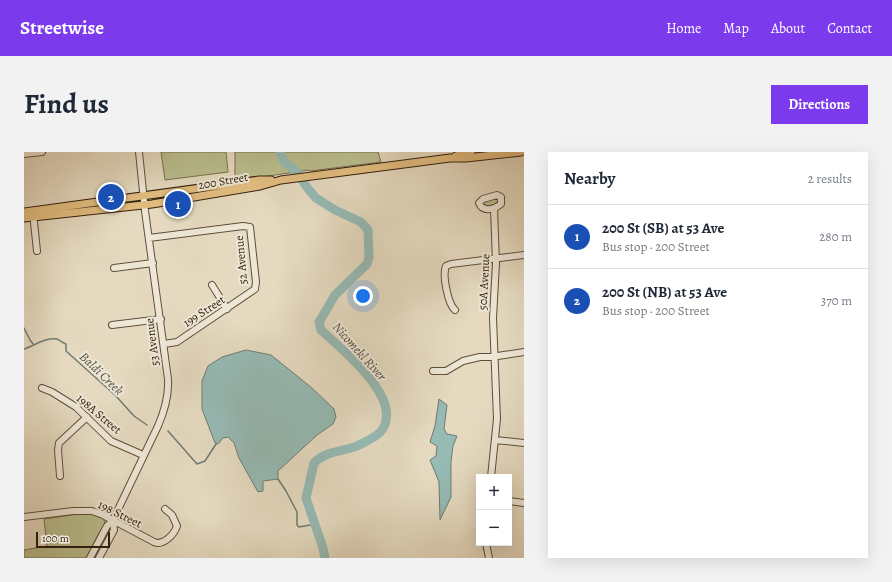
<!DOCTYPE html>
<html lang="en">
<head>
<meta charset="utf-8">
<style>
	:root { --surface:#fff; --page:#f2f2f3; --text:#1f2937; --muted:#747a83; --line:#e0e1e3; --accent:#7c3aed }
	body { margin:0; font-family:Alegreya,serif; background:var(--page); color:var(--text) }
	.controls { position:absolute; right:12px; bottom:12px; display:grid; overflow:hidden; border-radius:0px; box-shadow:0 4px 16px #0002 }
	.controls button { width:36px; height:36px; display:grid; place-items:center; padding:0; border:0; border-bottom:1px solid var(--line); background:var(--surface); color:var(--text); font:20px sans-serif }
	.scale { position:absolute; left:12px; bottom:10px; width:74px; box-sizing:border-box; padding-left:4px; border:2px solid #34200f; border-top:0; font-size:11px; line-height:14px; white-space:nowrap; color:#34200f; -webkit-text-stroke:3px #eee7d6; paint-order:stroke }
	.you { position:absolute; left:339px; top:144px; width:14px; height:14px; margin:-10px; border:3px solid #fff; border-radius:50%; background:#1a73e8; box-shadow:0 0 0 6px #1a73e833 }
	.badge { display:grid; place-items:center; width:26px; height:26px; border-radius:50%; background:var(--accent); color:#fff; font-size:13px; font-weight:700 }
	.pin { position:absolute; translate:-50% -50%; border:2px solid #fff; box-shadow:0 1px 4px #0006 }
	.list { margin:0; padding:0; list-style:none }
	h2 { display:flex; justify-content:space-between; align-items:center; height:52px; margin:0; padding:0 16px; font-size:17px }
	h2 small { font-size:13px; font-weight:400; color:var(--muted) }
	.list li { display:grid; grid-template-columns:26px 1fr auto; gap:12px; align-items:center; box-sizing:border-box; height:64px; padding:0 16px; border-top:1px solid var(--line) }
	.list b { display:block; font-size:15px; white-space:nowrap }
	.list p { margin:0; font-size:13px; white-space:nowrap; color:var(--muted) }
	.list em { font-size:13px; font-style:normal; color:var(--muted) }
	.map { position:relative; flex:none; width:500px; height:406px; overflow:hidden; border-radius:0px }
	header { display:flex; align-items:center; gap:24px; box-sizing:border-box; height:56px; padding:0 20px; background:var(--accent); color:#fff }
	header strong { font-size:19px }
	nav { display:flex; gap:22px; margin-inline-start:auto; font-size:14px }
	.intro { display:flex; align-items:center; justify-content:space-between; box-sizing:border-box; height:96px; padding:0 24px }
	h1 { margin:0; font-size:28px }
	.button { padding:10px 18px; border-radius:0px; background:var(--accent); color:#fff; font-size:14px; font-weight:700 }
	main { display:flex; gap:24px; padding:0 24px }
	aside { flex:1; background:var(--surface); border-radius:0px; box-shadow:0 4px 16px #0002 }
	.map>svg:first-child { display:block }
	.green { fill:#babe8e; stroke:#776f4e }
	.water { fill:#96bab4; stroke:#6f7c72 }
	.lines { fill:none; stroke-linecap:round; stroke-linejoin:round }
	.stream { stroke:#6f7c72; stroke-width:1.5 }
	.river { stroke:#96bab4; stroke-width:9 }
	.minor-casing { stroke:#604e3b; stroke-width:8 }
	.major-casing { stroke:#34200f; stroke-width:9 }
	.minor { stroke:#eee7d6; stroke-width:6 }
	.major { stroke:#e2bd80; stroke-width:7 }
	.labels { text-anchor:middle; stroke-width:4; stroke-linejoin:round; paint-order:stroke }
	.street-label { font-size:12px; fill:#34200f; stroke:#eee7d6 }
	.water-label { font-size:13px; font-style:italic; fill:#514e41; stroke:#eee7d6 }
</style>
</head>
<body>
<header>
<strong>Streetwise</strong>
<nav><a>Home</a><a>Map</a><a>About</a><a>Contact</a></nav>
</header>
<div class="intro"><h1>Find us</h1><a class="button">Directions</a></div>
<main>
<div class="map">
<svg width="500" height="406" viewBox="0 0 500 406">
	<rect width="100%" height="100%" fill="#e5dac0"/>
	<filter id="stains"><feTurbulence type="fractalNoise" baseFrequency=".005" numOctaves="4"/><feColorMatrix values="0 0 0 0 .2 0 0 0 0 .09 0 0 0 0 .02 0 0 0 .5 -.17"/></filter>
	<radialGradient id="worn" r=".72"><stop offset=".6" stop-color="#630" stop-opacity="0"/><stop offset="1" stop-color="#630" stop-opacity=".3"/></radialGradient>
	<path class="green" d="M137 0H202L204 20 141 28Z
		M211 0H354L357 10 286 19 285 18 211 29Z
		M474 46 475 50C471 54 464 56 459 52L460 49Z
		M54 362C59 362 66 362 71 362 82 364 84 375 75 381L62 406H0V398L23 394 20 367Z"/>
	<path class="water" d="M222 198 247 203 288 236 310 257 312 265 309 272 293 283 254 319V327L239 329V339L234 340 215 306 210 291 204 285 199 286 194 292 191 291 178 257V229L184 214 198 205Z
		M415 247 423 253 420 277 423 282 433 284 429 294 427 310V345L416 368 415 330 406 308 412 304 413 294 406 290 411 274Z"/>
	<g class="lines">
		<path class="stream" d="M0 176 6 188 10 193
			M0 197C10 194 22 185 33 187 35 188 39 191 42 192V199L91 243 110 264 123 273
			M144 279 173 312 181 309 192 292
			M254 327 262 339 273 360V373L275 375 292 372"/>
		<path class="river" d="M256 0 260 10 272 19 285 38 292 46 311 58 337 70 344 78 345 105 343 112 311 143 297 167 295 170 297 178C317 197 380 246 358 278 353 285 343 289 335 293 321 300 302 298 290 311L282 346 299 396 301 406"/>
		<g class="minor-casing">
			<path id="minor" d="M0 2 18 0
				M473 43 477 45V52C471 57 459 61 455 51L459 47Z
				M9 61 13 99
				M125 86 219 74 226 75 232 130 231 137 153 190 140 192
				M90 116 129 111
				M188 133 203 157
				M431 158C424 152 418 123 422 114L427 112 500 103
				M88 173 137 167
				M409 219H422L439 209 456 205H467L500 200
				M18 236 28 240 52 255 87 289 119 303
				M471 288 500 291
				M36 324 34 298 35 291 63 265
				M467 325 473 267 469 166 472 111 470 56
				M485 349 500 351
				M0 365 49 359H68L79 363 130 390C139 394 150 383 153 374L148 363 141 357
				M462 391 465 406
				M66 406 83 374 89 368 134 274C141 258 145 244 144 227L121 59 115 0
				M75 406 90 378 89 368"/>
		</g>
		<g class="major-casing">
			<path id="major" d="M432 4 447 0
				M0 60 235 28H247
				M0 66 128 52 236 34 257 28 426 6H442L497 0"/>
		</g>
		<use href="#minor" class="minor"/>
		<use href="#major" class="major"/>
	</g>
	<g class="labels">
		<g class="street-label">
			<text transform="translate(199 29) rotate(-10)" y="4">200 Street</text>
			<text transform="translate(217 108) rotate(-95)" y="4">52 Avenue</text>
			<text transform="translate(460 130) rotate(-87)" y="4">50A Avenue</text>
			<text transform="translate(180 159) rotate(-33)" y="4">199 Street</text>
			<text transform="translate(128 190) rotate(-97)" y="4">53 Avenue</text>
			<text transform="translate(75 262) rotate(40)" y="4">198A Street</text>
			<text transform="translate(96 362) rotate(26)" y="4">198 Street</text>
		</g>
		<g class="water-label">
			<text transform="translate(336 199) rotate(48)" y="5">Nicomekl River</text>
			<text transform="translate(78 221) rotate(44)" y="5">Baldi Creek</text>
		</g>
	</g>
	<rect width="100%" height="100%" filter="url(#stains)"/>
	<rect width="100%" height="100%" fill="url(#worn)"/>
</svg>
<div class="controls">
<button>+</button>
<button>−</button>
</div>
<div class="scale">100 m</div>
<div class="you"></div>
<div class="pin badge" style="left:154px;top:52px;background:#1a4fb4">1</div>
<div class="pin badge" style="left:87px;top:45px;background:#1a4fb4">2</div>
</div>
<aside>
<h2>Nearby<small>2 results</small></h2>
<ul class="list">
<li><span class="badge" style="background:#1a4fb4">1</span><div><b>200 St (SB) at 53 Ave</b><p>Bus stop · 200 Street</p></div><em>280 m</em></li>
<li><span class="badge" style="background:#1a4fb4">2</span><div><b>200 St (NB) at 53 Ave</b><p>Bus stop · 200 Street</p></div><em>370 m</em></li>
</ul>
</aside>
</main>
</body>
</html>
